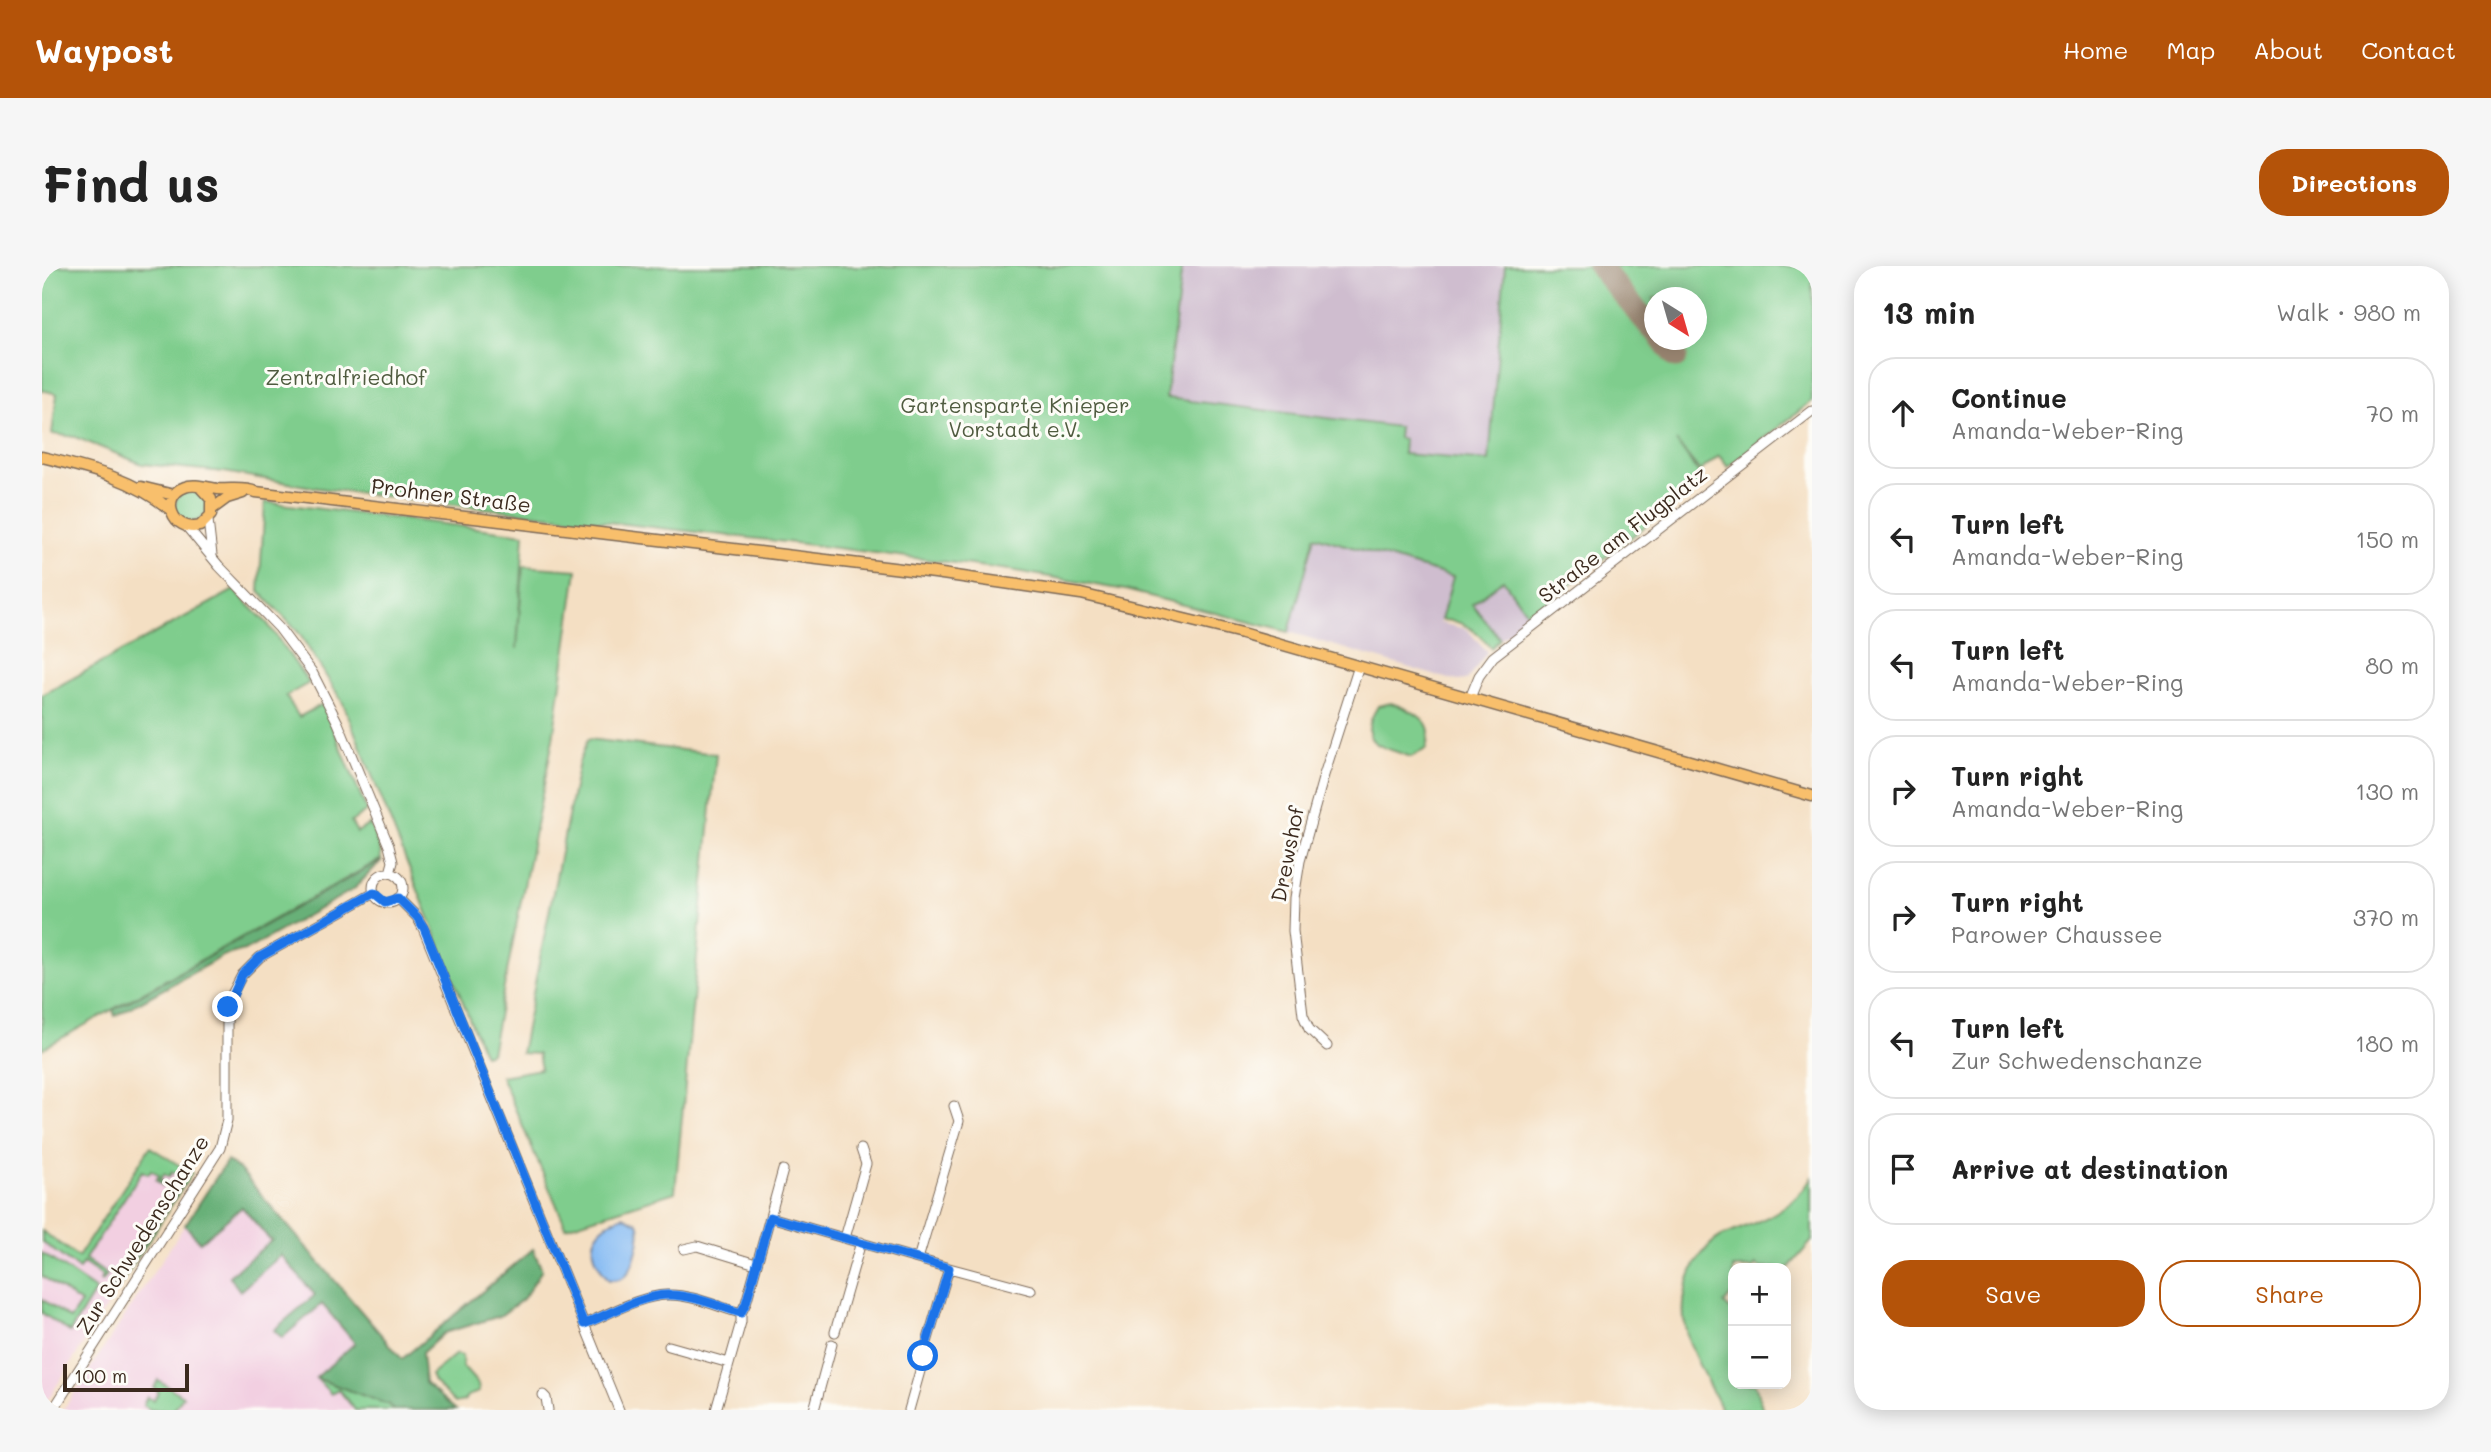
<!DOCTYPE html>
<html lang="en">
<head>
<meta charset="utf-8">
<style>
	:root { --surface:#fff; --page:#f6f6f6; --text:#222; --muted:#767676; --line:#e0e0e0; --accent:#b45309 }
	body { margin:0; font-family:Mali,sans-serif; background:var(--page); color:var(--text) }
	.controls { position:absolute; right:21px; bottom:21px; display:grid; overflow:hidden; border-radius:14px; box-shadow:0 4px 18px #0003 }
	.controls button { width:63px; height:63px; display:grid; place-items:center; padding:0; border:0; border-bottom:2px solid var(--line); background:var(--surface); color:var(--text); font:35px sans-serif }
	.compass { position:absolute; left:1602px; top:21px; width:63px; height:63px; border-radius:50%; background:var(--surface); box-shadow:0 4px 18px #0003; rotate:143deg }
	.scale { position:absolute; left:21px; bottom:18px; width:126px; box-sizing:border-box; padding-left:7px; border:4px solid #3b2a1e; border-top:0; font-size:19px; line-height:24px; white-space:nowrap; color:#3b2a1e; -webkit-text-stroke:5px #fdfcf7; paint-order:stroke }
	.stop { position:absolute; width:21px; height:21px; margin:-16px; border:5px solid #1a73e8; border-radius:50%; background:#fff }
	.stop.end { background:#1a73e8; border-color:#fff; box-shadow:0 2px 7px #0008 }
	.list { margin:0; padding:0; list-style:none }
	h2 { display:flex; justify-content:space-between; align-items:center; height:91px; margin:0; padding:0 28px; font-size:30px }
	h2 small { font-size:23px; font-weight:400; color:var(--muted) }
	.list li { display:grid; grid-template-columns:46px 1fr auto; gap:21px; align-items:center; box-sizing:border-box; height:112px; margin:0 14px 14px; padding:0 14px; border:2px solid var(--line); border-radius:28px }
	.list b { display:block; font-size:26px; white-space:nowrap }
	.list p { margin:0; font-size:23px; white-space:nowrap; color:var(--muted) }
	.list em { font-size:23px; font-style:normal; color:var(--muted) }
	.actions { display:flex; gap:14px; padding:21px 28px }
	.actions a { flex:1; padding:16px 0; border:2px solid var(--accent); border-radius:28px; text-align:center; font-size:24px; color:var(--accent) }
	.actions .main { background:var(--accent); color:#fff }
	.icon { flex:none; width:38px; height:38px; fill:none; stroke:currentColor; stroke-width:2; stroke-linecap:round; stroke-linejoin:round }
	.map { position:relative; flex:none; width:1770px; height:1144px; overflow:hidden; border-radius:28px }
	header { display:flex; align-items:center; gap:42px; box-sizing:border-box; height:98px; padding:0 35px; background:var(--accent); color:#fff }
	header strong { font-size:33px }
	nav { display:flex; gap:38px; margin-inline-start:auto; font-size:24px }
	.intro { display:flex; align-items:center; justify-content:space-between; box-sizing:border-box; height:168px; padding:0 42px }
	h1 { margin:0; font-size:49px }
	.button { padding:18px 32px; border-radius:28px; background:var(--accent); color:#fff; font-size:24px; font-weight:700 }
	main { display:flex; gap:42px; padding:0 42px }
	aside { flex:1; background:var(--surface); border-radius:28px; box-shadow:0 4px 18px #0003 }
	.map>svg:first-child { display:block }
	.built { fill:#f2cfe1 }
	.industrial { fill:#cfbdcf }
	.green { fill:#7fcd8d; stroke:#5d7c56; stroke-width:2; fill-rule:evenodd }
	.forest { fill:#67b078; stroke:#516d4b; stroke-width:2 }
	.water { fill:#84baf3; stroke:#607288; stroke-width:2 }
	.lines { fill:none; stroke-linecap:round; stroke-linejoin:round }
	.taxiway { stroke:#988470; stroke-width:23 }
	.minor-casing { stroke:#7c6958; stroke-width:11 }
	.major-casing { stroke:#7c6958; stroke-width:13 }
	.minor { stroke:#fff; stroke-width:9 }
	.major { stroke:#f8bf6c; stroke-width:10 }
	.route { stroke:#1a73e8; stroke-width:9 }
	.labels { text-anchor:middle; stroke-width:6; stroke-linejoin:round; paint-order:stroke }
	.park-label { font-size:21px; fill:#4f5b3f; stroke:#fdfcf7 }
	.street-label { font-size:21px; fill:#3b2a1e; stroke:#fdfcf7 }
</style>
</head>
<body>
<header>
<strong>Waypost</strong>
<nav><a>Home</a><a>Map</a><a>About</a><a>Contact</a></nav>
</header>
<div class="intro"><h1>Find us</h1><a class="button">Directions</a></div>
<main>
<div class="map">
<svg width="1770" height="1144" viewBox="0 0 1770 1144">
	<rect width="100%" height="100%" fill="#fdfcf7"/>
	<filter id="ink" filterUnits="userSpaceOnUse"><feTurbulence type="fractalNoise" baseFrequency=".0143" numOctaves="2"/><feDisplacementMap in="SourceGraphic" scale="14" xChannelSelector="R" yChannelSelector="G"/><feConvolveMatrix kernelMatrix="1 2 1 2 8 2 1 2 1" color-interpolation-filters="sRGB"/></filter>
	<filter id="wash" filterUnits="userSpaceOnUse"><feTurbulence type="fractalNoise" baseFrequency=".00686" numOctaves="4" result="noise"/><feDisplacementMap in="SourceGraphic" scale="28" xChannelSelector="R" yChannelSelector="G"/><feGaussianBlur stdDeviation="1.57" result="paint"/><feColorMatrix in="noise" values="0 0 0 0 0 0 0 0 0 0 0 0 0 0 0 0 0 1.4 0 .05"/><feComposite in="paint" operator="in"/></filter>
	<g filter="url(#wash)">
		<rect width="100%" height="100%" fill="#f4dfc3"/>
		<path class="built" d="M108 881 150 907 0 1143V965L36 991Z
			M185 895 393 1144H21Z"/>
		<path class="industrial" d="M1138 0H1463L1447 195 1361 188 1356 172V161L1124 132Z
			M1272 270 1412 311 1398 357 1425 363 1445 386 1425 414 1416 415 1395 410 1247 366Z
			M1461 313 1487 350 1458 373 1430 338Z"/>
		<path class="green" d="M0 0H1140L1124 132 1357 161 1356 172 1362 173 1361 188 1447 195 1463 0H1770V135L1686 201 1677 190 1658 205 1634 175 1662 215 1487 350 1461 314 1430 338 1458 373 1449 382C1434 365 1423 354 1399 354L1411 311 1273 270 1247 366 1083 324 968 304 770 279 405 238 276 222 182 206 100 198 33 171 10 168 15 128 0 124ZM1612 32H1654V74H1612Z
			M133 240a16 16 0 1 1 32 0a16 16 0 1 1-32 0Z
			M223 236 482 268 475 383 481 300 535 304 511 473 449 787 442 789 301 437 257 367 217 325Z
			M192 324 225 357 267 417 244 430 257 451 281 438 325 545 309 556 315 566 328 558 338 582 339 593 0 783V429Z
			M1349 437C1361 441 1385 450 1387 465 1387 470 1385 477 1384 483L1369 491C1338 479 1312 479 1336 440Z
			M546 473 674 488 633 926 524 961 459 810 499 803 496 788 479 787 537 496Z
			M108 881 150 907 74 1026 67 1019 74 1022 84 1006 78 1001 80 999 86 1002 97 986 91 982 92 980 98 983 109 967 103 963 104 961 111 964 122 947 116 943 117 941 123 945 134 928 128 924 130 922 136 925 140 919 135 915 137 910 130 906 127 911 122 908 118 914 123 917 121 920 114 914 117 909 109 904 106 908 100 905 43 993 65 1009 60 1016 58 1015 60 1010 41 997 37 1003 0 976V965L36 991Z
			M1770 912V975L1744 1005V1002H1719L1714 999 1711 1002H1691V1027L1682 1038 1691 1046V1118H1713L1721 1144H1679C1656 1092 1624 1057 1653 999 1659 988 1670 974 1682 969 1717 956 1749 945 1770 912Z
			M0 987 54 1024 28 1066 0 1047V1033L28 1053 39 1037 0 1010Z
			M414 1088 420 1090 421 1101 436 1118 437 1126 425 1130 422 1135 413 1137 392 1116 389 1109Z
			M274 1112 347 1139 351 1144H313L296 1123 289 1128Z
			M116 1114 141 1130 132 1144H109L101 1139 105 1131 111 1134 117 1126 112 1122Z"/>
		<path class="forest" d="M340 594 312 623 206 683 181 690 73 750 71 744Z
			M185 895 198 904 360 1093 491 983 500 1004 481 1033 458 1050 402 1067 380 1087 383 1117 414 1144H351L347 1139 274 1112 313 1077 280 1038 240 1072 232 1064 273 1029 239 989 198 1025 187 1010 229 975 200 941 158 976 143 959Z"/>
		<path class="water" d="M581 950 596 957C601 968 592 1002 583 1010 578 1014 573 1014 567 1014 544 987 545 964 581 950Z"/>
		<g class="lines">
			<path class="taxiway" d="M1557 0 1612 65
				M1620 74 1634 91"/>
		</g>
	</g>
	<g filter="url(#ink)">
		<g class="lines">
			<g class="minor-casing">
				<path id="minor" d="M166 254 170 289
					M144 260 177 300 237 362 270 406 296 457 347 580 351 596 348 607
					M1428 432 1437 410 1451 391 1770 145
					M331 622a15 15 0 1 1 30 0a15 15 0 1 1-30 0Z
					M356 632 375 651 381 662 577 1144
					M1285 780 1267 763 1261 749 1251 665 1252 632 1258 595 1282 509 1317 400
					M728 951 741 904
					M803 972 824 898 819 883
					M642 983 655 980 714 998
					M876 993 917 855 912 840
					M907 1002 989 1024
					M542 1058C568 1048 597 1030 625 1029 649 1028 676 1041 699 1047
					M793 1066 819 976
					M627 1080 687 1097
					M501 1129 504 1132 506 1144
					M11 1144 178 882 185 854V747L187 734 200 709 218 691 332 627
					M674 1144 699 1056V1047L704 1037 728 951 907 1002 881 1090
					M772 1144 790 1078
					M867 1144 878 1105"/>
			</g>
			<g class="major-casing">
				<path id="major" d="M0 191C49 203 89 212 129 244
					M99 221 132 229
					M158 221 169 233V249L158 260C130 267 117 230 143 221 152 217 166 222 176 223 189 224 201 221 214 226L893 307 1039 328 1200 367 1770 530
					M170 243 185 232 201 227"/>
			</g>
			<use href="#minor" class="minor"/>
			<use href="#major" class="major"/>
		</g>
	</g>
	<g class="lines" filter="url(#ink)">
		<path class="route" d="M186 741 200 709 218 691 332 627 343 636 356 632 375 651 382 662 542 1058C568 1048 597 1030 625 1029 648 1028 676 1040 699 1047L704 1037 728 951 907 1002 881 1090"/>
	</g>
	<g class="labels">
		<g class="park-label">
			<text x="304" y="119">Zentralfriedhof</text>
			<text x="973" y="147">Gartensparte Knieper<tspan x="973" dy="24">Vorstadt e.V.</tspan></text>
		</g>
		<g class="street-label">
			<text transform="translate(409 230) rotate(7)" y="7">Prohner Straße</text>
			<text transform="translate(1581 269) rotate(-38)" y="7">Straße am Flugplatz</text>
			<text transform="translate(1246 588) rotate(-79)" y="7">Drewshof</text>
			<text transform="translate(101 969) rotate(-58)" y="7">Zur Schwedenschanze</text>
		</g>
	</g>
</svg>
<div class="controls">
<button>+</button>
<button>−</button>
</div>
<svg class="compass" viewBox="-18 -18 36 36"><path d="M0-13l5 13h-10z" fill="#e53935"/><path d="M0 13l5-13h-10z" fill="#767676"/></svg>
<div class="scale">100 m</div>
<div class="stop" style="left:881px;top:1090px"></div>
<div class="stop end" style="left:186px;top:741px"></div>
</div>
<aside>
<h2>13 min<small>Walk · 980 m</small></h2>
<ul class="list">
<li><svg class="icon" aria-label="ahead" viewBox="0 0 24 24"><path d="M12 20V5M6 11l6-6 6 6"/></svg><div><b>Continue</b><p>Amanda-Weber-Ring</p></div><em>70 m</em></li>
<li><svg class="icon" aria-label="left" viewBox="0 0 24 24"><path d="M17 20v-9H6M10 6l-5 5 5 5"/></svg><div><b>Turn left</b><p>Amanda-Weber-Ring</p></div><em>150 m</em></li>
<li><svg class="icon" aria-label="left" viewBox="0 0 24 24"><path d="M17 20v-9H6M10 6l-5 5 5 5"/></svg><div><b>Turn left</b><p>Amanda-Weber-Ring</p></div><em>80 m</em></li>
<li><svg class="icon" aria-label="right" viewBox="0 0 24 24"><path d="M7 20v-9h11M14 6l5 5-5 5"/></svg><div><b>Turn right</b><p>Amanda-Weber-Ring</p></div><em>130 m</em></li>
<li><svg class="icon" aria-label="right" viewBox="0 0 24 24"><path d="M7 20v-9h11M14 6l5 5-5 5"/></svg><div><b>Turn right</b><p>Parower Chaussee</p></div><em>370 m</em></li>
<li><svg class="icon" aria-label="left" viewBox="0 0 24 24"><path d="M17 20v-9H6M10 6l-5 5 5 5"/></svg><div><b>Turn left</b><p>Zur Schwedenschanze</p></div><em>180 m</em></li>
<li><svg class="icon" aria-label="arrive" viewBox="0 0 24 24"><path d="M6 21V4h12l-3 4 3 4H6"/></svg><div><b>Arrive at destination</b></div></li>
</ul>
<div class="actions"><a class="main">Save</a><a>Share</a></div>
</aside>
</main>
</body>
</html>
